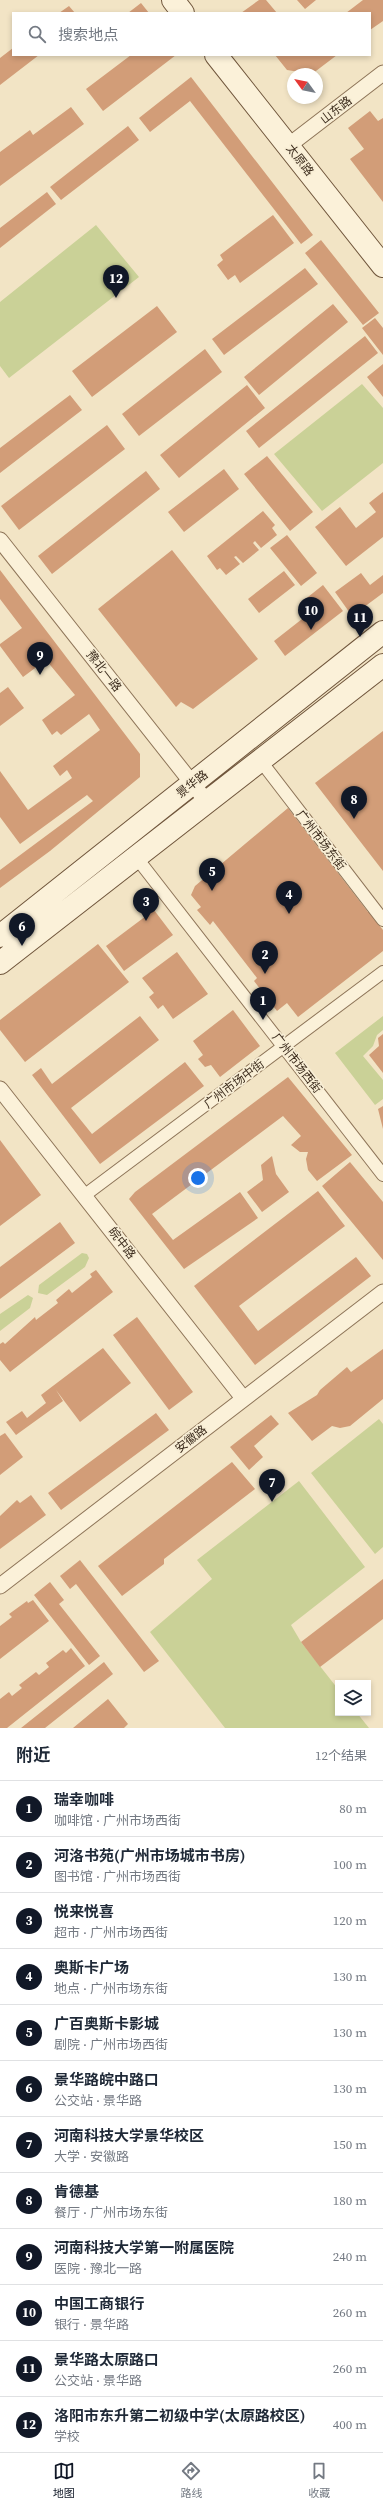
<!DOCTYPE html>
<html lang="zh">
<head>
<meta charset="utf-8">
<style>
	:root { --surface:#fff; --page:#f2f2f3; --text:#1f2937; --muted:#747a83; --line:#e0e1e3; --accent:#111827 }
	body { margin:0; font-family:"Source Serif 4","Noto Sans SC",serif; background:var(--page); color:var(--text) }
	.controls { position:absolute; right:12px; bottom:12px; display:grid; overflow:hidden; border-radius:0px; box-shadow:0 2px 6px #0003 }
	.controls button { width:36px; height:36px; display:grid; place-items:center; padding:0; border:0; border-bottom:1px solid var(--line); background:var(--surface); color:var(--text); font:20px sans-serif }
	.compass { position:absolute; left:287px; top:68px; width:36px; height:36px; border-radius:50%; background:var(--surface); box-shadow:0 2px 6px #0003; rotate:303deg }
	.you { position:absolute; left:198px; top:1178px; width:14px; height:14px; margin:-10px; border:3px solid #fff; border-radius:50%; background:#1a73e8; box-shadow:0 0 0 6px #1a73e833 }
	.badge { display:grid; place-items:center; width:26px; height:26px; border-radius:50%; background:var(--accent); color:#fff; font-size:13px; font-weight:700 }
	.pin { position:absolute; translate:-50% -33px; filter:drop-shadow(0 1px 2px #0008) }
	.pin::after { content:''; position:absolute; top:21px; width:14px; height:12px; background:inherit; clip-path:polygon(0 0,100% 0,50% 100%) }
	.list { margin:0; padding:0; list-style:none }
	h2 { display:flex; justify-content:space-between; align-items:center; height:52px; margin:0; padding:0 16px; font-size:17px }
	h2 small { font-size:13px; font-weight:400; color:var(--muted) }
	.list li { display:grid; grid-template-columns:26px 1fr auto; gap:12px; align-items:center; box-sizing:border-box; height:56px; padding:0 16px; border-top:1px solid var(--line) }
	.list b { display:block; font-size:15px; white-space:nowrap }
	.list p { margin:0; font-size:13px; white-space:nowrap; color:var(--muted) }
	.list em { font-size:13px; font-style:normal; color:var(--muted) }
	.icon { flex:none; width:22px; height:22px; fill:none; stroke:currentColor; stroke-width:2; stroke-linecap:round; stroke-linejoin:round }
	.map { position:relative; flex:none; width:383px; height:1728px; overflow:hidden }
	.search { position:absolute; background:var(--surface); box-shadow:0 2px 6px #0003; left:12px; right:12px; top:12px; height:44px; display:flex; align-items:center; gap:10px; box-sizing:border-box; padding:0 14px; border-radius:0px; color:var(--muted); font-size:15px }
	.sheet { height:724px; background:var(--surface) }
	nav { display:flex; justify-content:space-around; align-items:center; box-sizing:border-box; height:56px; border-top:1px solid var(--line); background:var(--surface); font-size:11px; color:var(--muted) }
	nav a { display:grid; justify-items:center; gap:2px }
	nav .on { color:var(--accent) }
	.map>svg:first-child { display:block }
	.green { fill:#cad197 }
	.building { fill:#d29d78 }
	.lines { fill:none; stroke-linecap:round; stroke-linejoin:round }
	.pedestrian-casing { stroke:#8e7559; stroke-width:14 }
	.minor-casing { stroke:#8e7559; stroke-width:17 }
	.secondary-casing { stroke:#70563c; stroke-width:24 }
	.pedestrian { stroke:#fbf1d9; stroke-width:12 }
	.minor { stroke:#fbf1d9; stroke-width:15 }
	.secondary { stroke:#fbf1d9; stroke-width:22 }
	.labels { text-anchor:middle; stroke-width:3.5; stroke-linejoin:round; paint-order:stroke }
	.street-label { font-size:12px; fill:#3d2d1e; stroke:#f8eed5 }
</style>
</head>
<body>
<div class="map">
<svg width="383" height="1728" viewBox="0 0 383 1728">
	<rect width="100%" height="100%" fill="#f2e4c5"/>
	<path class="green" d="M96 225 139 277 9 378 0 366V302Z
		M362 384 383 408V463L322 511 274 454Z
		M383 1016V1030L377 1035 373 1046 363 1056 383 1080V1099L375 1105 335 1053Z
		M82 1253 87 1254 89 1258 85 1267 47 1295 38 1293 39 1285Z
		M28 1295 33 1298 30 1308 0 1331V1314Z
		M379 1419 383 1424V1547L375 1554 311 1473Z
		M299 1481 365 1567 291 1625 301 1642 338 1689V1713H357L369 1728H225L150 1632 212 1579 197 1560Z"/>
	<path class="building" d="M259 0H266L277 13H241Z
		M297 0H316L305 9Z
		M363 0H383V21L370 30V13H346Z
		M141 3 149 13H128Z
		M69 6 75 13H59Z
		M13 48V55H39L0 85V58Z
		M131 55H176L103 111 86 89Z
		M275 55H337L312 74 287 70Z
		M191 77 313 235 301 244 190 101 150 132 139 118Z
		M71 107 84 124 0 186V152L30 130 33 135Z
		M370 111 378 121 383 118V202L350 159 364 149 348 128Z
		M128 126 139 140 61 200 50 187Z
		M47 192 56 204 0 248V228Z
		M273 215 294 243 240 283 235 275 228 280 217 265 223 260 220 255Z
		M321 240 379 313 363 325 305 253Z
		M305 268 318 284 224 355 212 339Z
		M333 304 348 322 259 395 244 377Z
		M157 306 177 332 92 397 72 371Z
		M375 318 383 328V355L362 328Z
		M365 336 378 353 259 448 246 431Z
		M205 349 222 372 139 436 122 414Z
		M383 364V397L367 377Z
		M247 385 265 408 179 478 160 455Z
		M70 395 82 410 0 473V448Z
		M107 425 125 449 19 530 1 506Z
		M267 456 313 512 290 531 244 474Z
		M224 469 239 489 184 532 168 512Z
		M146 471 160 489 52 574 38 556Z
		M383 492V537L346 566 315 527 340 507 356 528 376 512 369 503Z
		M263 511 275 525 272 528 277 535 261 548 255 541 253 543 259 550 243 563 236 556 234 557 240 564 226 575 220 568 217 570 207 556Z
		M287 535 317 573 301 586 270 548Z
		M172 550 258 659 193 709 181 702 176 707 98 609Z
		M0 570 140 754V777L50 851 0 888V870L93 801 87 795 20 844 0 817V771L28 810 72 778 67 770 60 776 53 766 100 730 89 714 61 735 57 731 52 735 42 720 75 695 46 660 23 677 0 646V644L22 628 0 599Z
		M284 571 295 585 259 613 248 599Z
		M361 573 370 585 383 575V593L352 616 335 592Z
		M323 585 343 611 285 656 274 641 311 612 303 601Z
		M8 687 24 708 0 726V693Z
		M383 731V871L315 783Z
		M288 808 368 912 373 908 379 916 375 920 383 930V951L298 1017 287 1003 277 1011 254 981 257 978 213 921 210 925 197 910 201 907 191 895 195 886Z
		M154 910 173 935 124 971 106 946Z
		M98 944 129 982 25 1062 0 1030V1020Z
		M177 952 208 994 173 1019 163 1005 158 1009 149 997 154 993 142 978Z
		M233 1010 260 1046 220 1077 211 1065 205 1067 198 1059 203 1055 193 1041Z
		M140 1016 159 1040 71 1108 92 1134 185 1062 204 1086 100 1164 32 1075 41 1068 52 1084Z
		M383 1034V1073L369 1055 379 1046 378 1038Z
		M288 1077 352 1155 317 1181 308 1170 306 1159 308 1152H300L291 1145 301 1136 283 1116 152 1214 173 1240 240 1192 258 1218 184 1269 129 1199 135 1192Z
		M383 1106V1129L378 1109Z
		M0 1140 41 1195 0 1226Z
		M272 1156 276 1174 289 1192 262 1212 247 1192 263 1180 261 1165Z
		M350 1162 383 1202V1260L322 1186Z
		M318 1191 345 1226 239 1306 258 1331 356 1257 371 1276 255 1365 194 1286Z
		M60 1222 75 1243 0 1299V1267Z
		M96 1270 113 1292 10 1372 0 1360V1344L3 1342 5 1344 35 1317 36 1320 58 1303 56 1300 69 1289 72 1293 92 1277 90 1274Z
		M137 1317 193 1392 169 1410 113 1335Z
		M103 1348 131 1383 80 1422 56 1390 63 1401 16 1435 6 1422 22 1411 27 1418 46 1403 41 1395Z
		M383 1349V1399L350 1426 340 1428 332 1426 312 1441 288 1413 317 1395 320 1390 347 1367 351 1372Z
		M156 1413 169 1430 61 1510 48 1493Z
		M271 1415 279 1424 254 1446 263 1457 249 1470 230 1447Z
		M5 1433 23 1457 0 1475V1436Z
		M232 1462 255 1489 164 1559V1564L122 1596 98 1566Z
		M31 1495 46 1515 0 1549V1516L17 1500 20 1503Z
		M80 1560 159 1661 144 1672 76 1584 70 1589 60 1576Z
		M383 1579V1619L320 1667 301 1642Z
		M50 1582 64 1600 59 1604 100 1656 89 1665 34 1595Z
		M33 1600 49 1621 0 1659V1626L12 1617 9 1614 27 1601 28 1603Z
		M71 1648 85 1666 7 1728H0V1699L9 1692 12 1696 22 1688 19 1685 36 1672 39 1675 49 1667 46 1663 63 1650 66 1653Z
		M104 1662 113 1674 45 1728H21Z
		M108 1699 128 1724 124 1728H73Z"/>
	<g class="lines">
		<g class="pedestrian-casing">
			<path id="pedestrian" d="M260 760 383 920
				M136 857 383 1175
				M85 1195 383 972"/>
		</g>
		<g class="minor-casing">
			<path id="minor" d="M288 146 383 73
				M0 540 207 802
				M0 1089 243 1398
				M0 1586 383 1292"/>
		</g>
		<g class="secondary-casing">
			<path id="secondary" d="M173 0 183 13
				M216 55 383 266
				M0 936 383 632
				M0 963 383 665"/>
		</g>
		<use href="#pedestrian" class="pedestrian"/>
		<use href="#minor" class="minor"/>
		<use href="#secondary" class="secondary"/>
	</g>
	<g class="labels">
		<g class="street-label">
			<text transform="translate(336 110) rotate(-38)" y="4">山东路</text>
			<text transform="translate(300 160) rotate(52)" y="4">太原路</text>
			<text transform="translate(104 671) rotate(52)" y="4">豫北一路</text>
			<text transform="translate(192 784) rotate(-38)" y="4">景华路</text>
			<text transform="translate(321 840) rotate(52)" y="4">广州市场东街</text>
			<text transform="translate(297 1063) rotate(52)" y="4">广州市场西街</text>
			<text transform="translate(234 1084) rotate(-37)" y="4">广州市场中街</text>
			<text transform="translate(122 1243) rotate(52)" y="4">皖中路</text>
			<text transform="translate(191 1439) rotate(-38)" y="4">安徽路</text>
		</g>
	</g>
</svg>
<div class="controls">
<button><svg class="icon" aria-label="layers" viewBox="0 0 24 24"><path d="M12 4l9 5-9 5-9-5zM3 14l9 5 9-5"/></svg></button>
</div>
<svg class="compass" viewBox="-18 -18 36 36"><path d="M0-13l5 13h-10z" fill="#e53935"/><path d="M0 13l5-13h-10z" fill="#747a83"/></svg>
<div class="you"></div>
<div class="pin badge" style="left:263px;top:1020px">1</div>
<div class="pin badge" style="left:265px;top:974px">2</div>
<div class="pin badge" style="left:146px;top:921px">3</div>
<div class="pin badge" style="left:289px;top:914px">4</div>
<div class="pin badge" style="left:212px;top:891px">5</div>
<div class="pin badge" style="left:22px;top:946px">6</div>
<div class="pin badge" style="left:272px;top:1502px">7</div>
<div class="pin badge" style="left:354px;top:819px">8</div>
<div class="pin badge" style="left:40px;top:675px">9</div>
<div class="pin badge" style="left:311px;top:630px">10</div>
<div class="pin badge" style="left:360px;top:637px">11</div>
<div class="pin badge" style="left:116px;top:298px">12</div>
<div class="search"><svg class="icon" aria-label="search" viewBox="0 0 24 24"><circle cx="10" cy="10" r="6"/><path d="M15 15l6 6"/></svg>搜索地点</div>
</div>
<section class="sheet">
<h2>附近<small>12个结果</small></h2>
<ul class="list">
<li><span class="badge">1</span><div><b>瑞幸咖啡</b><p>咖啡馆 · 广州市场西街</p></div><em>80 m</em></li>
<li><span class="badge">2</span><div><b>河洛书苑(广州市场城市书房)</b><p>图书馆 · 广州市场西街</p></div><em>100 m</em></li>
<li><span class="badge">3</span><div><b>悦来悦喜</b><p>超市 · 广州市场西街</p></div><em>120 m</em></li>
<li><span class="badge">4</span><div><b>奥斯卡广场</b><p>地点 · 广州市场东街</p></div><em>130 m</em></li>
<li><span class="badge">5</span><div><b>广百奥斯卡影城</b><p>剧院 · 广州市场西街</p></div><em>130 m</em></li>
<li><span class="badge">6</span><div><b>景华路皖中路口</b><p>公交站 · 景华路</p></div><em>130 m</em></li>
<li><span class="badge">7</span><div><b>河南科技大学景华校区</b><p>大学 · 安徽路</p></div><em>150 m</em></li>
<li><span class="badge">8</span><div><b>肯德基</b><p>餐厅 · 广州市场东街</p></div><em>180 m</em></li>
<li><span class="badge">9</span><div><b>河南科技大学第一附属医院</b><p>医院 · 豫北一路</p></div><em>240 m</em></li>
<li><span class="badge">10</span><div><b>中国工商银行</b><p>银行 · 景华路</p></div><em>260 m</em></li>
<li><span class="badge">11</span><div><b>景华路太原路口</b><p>公交站 · 景华路</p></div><em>260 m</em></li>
<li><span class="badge">12</span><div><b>洛阳市东升第二初级中学(太原路校区)</b><p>学校</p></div><em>400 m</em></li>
</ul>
</section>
<nav>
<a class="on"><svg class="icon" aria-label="map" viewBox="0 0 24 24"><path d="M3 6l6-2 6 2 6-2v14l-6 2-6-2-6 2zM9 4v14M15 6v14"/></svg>地图</a>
<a><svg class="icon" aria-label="directions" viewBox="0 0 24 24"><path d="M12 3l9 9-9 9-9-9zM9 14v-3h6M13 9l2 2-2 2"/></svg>路线</a>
<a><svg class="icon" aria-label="saved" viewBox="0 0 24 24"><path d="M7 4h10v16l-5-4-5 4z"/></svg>收藏</a>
</nav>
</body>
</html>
